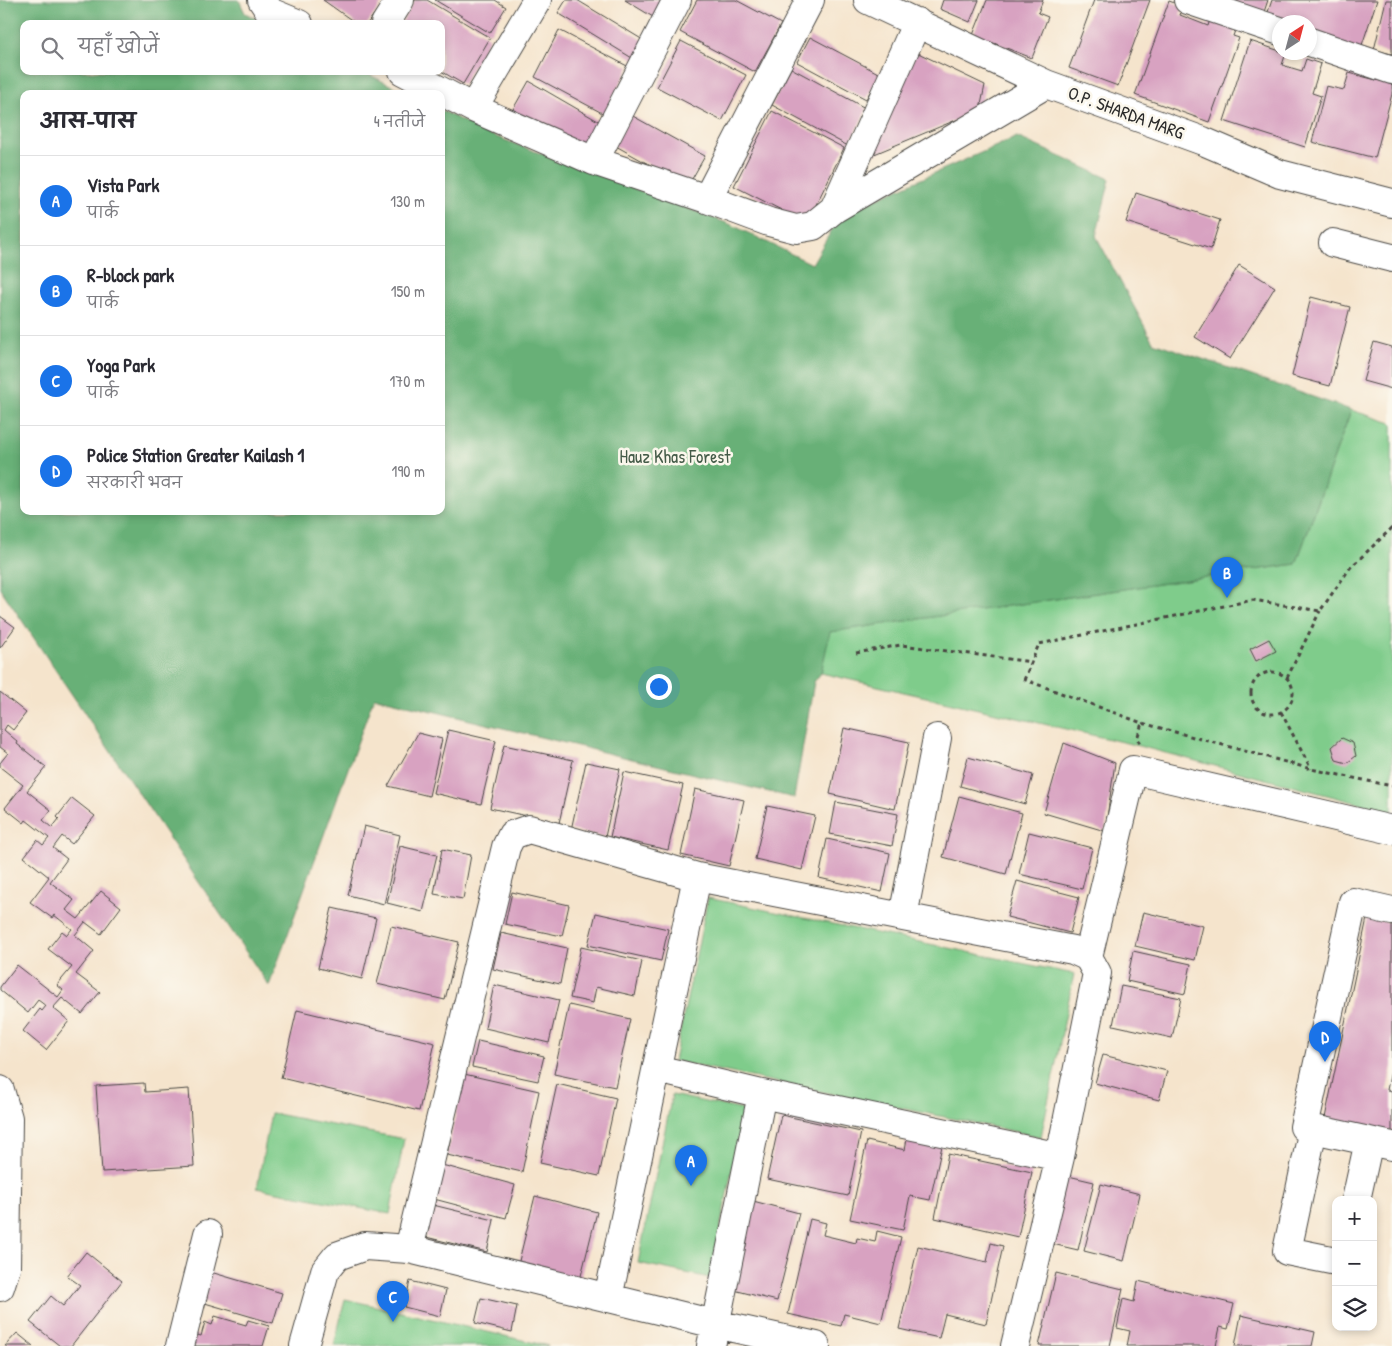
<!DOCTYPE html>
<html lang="hi">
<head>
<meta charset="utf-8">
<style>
	:root { --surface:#fff; --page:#f7f7f7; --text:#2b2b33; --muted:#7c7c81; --line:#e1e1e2; --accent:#1a73e8 }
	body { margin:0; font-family:"Patrick Hand","Playpen Sans Deva",sans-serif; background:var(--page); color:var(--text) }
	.controls { position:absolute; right:15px; bottom:15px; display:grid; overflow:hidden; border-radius:10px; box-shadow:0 2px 8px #0003 }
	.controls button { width:45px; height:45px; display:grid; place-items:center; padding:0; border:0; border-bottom:1px solid var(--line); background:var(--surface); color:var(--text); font:25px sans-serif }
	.compass { position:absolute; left:1272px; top:15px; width:45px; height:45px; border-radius:50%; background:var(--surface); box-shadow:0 2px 8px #0003; rotate:36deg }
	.you { position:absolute; left:658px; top:686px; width:18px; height:18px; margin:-12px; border:4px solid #fff; border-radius:50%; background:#1a73e8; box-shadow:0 0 0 8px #1a73e833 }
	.badge { display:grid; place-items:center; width:32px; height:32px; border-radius:50%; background:var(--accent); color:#fff; font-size:16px; font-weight:700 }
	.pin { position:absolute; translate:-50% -41px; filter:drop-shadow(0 1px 2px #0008) }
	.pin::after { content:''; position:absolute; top:26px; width:18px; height:15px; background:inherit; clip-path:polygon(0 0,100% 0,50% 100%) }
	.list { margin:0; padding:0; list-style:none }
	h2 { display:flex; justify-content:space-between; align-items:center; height:65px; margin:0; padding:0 20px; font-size:21px }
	h2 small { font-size:16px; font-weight:400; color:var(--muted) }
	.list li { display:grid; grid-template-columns:32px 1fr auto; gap:15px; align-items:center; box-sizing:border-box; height:90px; padding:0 20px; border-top:1px solid var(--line) }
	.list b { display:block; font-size:19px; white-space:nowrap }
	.list p { margin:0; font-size:16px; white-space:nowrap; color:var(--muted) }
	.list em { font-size:16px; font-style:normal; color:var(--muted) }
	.icon { flex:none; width:28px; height:28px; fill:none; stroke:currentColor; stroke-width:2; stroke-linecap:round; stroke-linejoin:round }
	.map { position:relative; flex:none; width:1392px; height:1346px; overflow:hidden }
	.search { position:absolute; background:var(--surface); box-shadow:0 2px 8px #0003; left:20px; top:20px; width:425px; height:55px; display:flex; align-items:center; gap:12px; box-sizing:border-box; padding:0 18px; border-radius:10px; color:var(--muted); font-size:19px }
	.panel { position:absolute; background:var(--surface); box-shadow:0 2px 8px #0003; left:20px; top:90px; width:425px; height:425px; border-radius:10px }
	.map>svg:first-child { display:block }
	.green { fill:#7fcc8b; stroke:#557c5b }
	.forest { fill:#67b077; stroke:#496e51 }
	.building { fill:#d8a2c1 }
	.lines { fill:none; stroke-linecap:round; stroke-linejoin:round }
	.minor-casing { stroke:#494743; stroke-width:30 }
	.path { stroke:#494743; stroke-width:3; stroke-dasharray:4 4; stroke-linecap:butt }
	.minor { stroke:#fff; stroke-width:28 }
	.labels { text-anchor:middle; stroke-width:5; stroke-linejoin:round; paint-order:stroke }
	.street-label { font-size:18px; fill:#2b2b2b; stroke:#fbf7ec }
	.park-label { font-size:18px; fill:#445b48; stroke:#fbf7ec }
</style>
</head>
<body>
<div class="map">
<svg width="1392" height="1346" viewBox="0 0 1392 1346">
	<rect width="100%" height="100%" fill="#fbf7ec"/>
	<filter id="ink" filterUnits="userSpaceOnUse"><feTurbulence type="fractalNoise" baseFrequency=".02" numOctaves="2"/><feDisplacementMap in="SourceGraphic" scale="10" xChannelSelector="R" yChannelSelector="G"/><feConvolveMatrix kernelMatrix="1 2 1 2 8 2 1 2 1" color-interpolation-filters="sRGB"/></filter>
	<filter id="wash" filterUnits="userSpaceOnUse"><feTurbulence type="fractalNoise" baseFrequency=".0096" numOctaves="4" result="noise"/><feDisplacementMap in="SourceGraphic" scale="20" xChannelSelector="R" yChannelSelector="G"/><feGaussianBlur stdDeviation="1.12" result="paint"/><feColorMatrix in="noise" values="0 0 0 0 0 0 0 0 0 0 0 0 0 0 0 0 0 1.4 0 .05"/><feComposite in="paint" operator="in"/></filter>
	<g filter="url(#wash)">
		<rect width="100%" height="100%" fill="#f5e4cc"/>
		<path class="green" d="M1351 410 1392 423V812L1131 744 821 673 829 632 1296 564Z
			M708 898 1074 974 1041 1137 674 1061Z
			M672 1095 744 1110 710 1278 638 1263Z
			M271 1113 404 1139 390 1214 257 1188Z
			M345 1299 548 1346H334Z"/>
		<path class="forest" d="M0 0H239L245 13 266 24H24V71H362L408 94H24V511H441V110L486 133 732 225 812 264 841 214 1017 137 1110 179 1096 236 1153 342 1351 410 1296 564 830 632 821 673 814 682 794 798 374 697 269 986 0 588Z"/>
		<g id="blocks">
			<path class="building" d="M323 0H378L382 3 367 24H357Z
				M415 0H427L490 38 463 84 441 71V24H401Z
				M435 0H495L506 7 490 33Z
				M566 0H577L648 43 637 61 558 13Z
				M625 0H670L658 20Z
				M697 0H736L781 24 755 72 680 32Z
				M943 0H979L970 22 940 9Z
				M987 0H1043L1038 13 1048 17 1032 58 973 35Z
				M1094 0H1150L1118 86 1069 68Z
				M1212 0H1268L1262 18Z
				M1272 0H1377L1360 51 1310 33V22H1280L1266 18Z
				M1386 0H1392V54L1374 50Z
				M1169 1 1183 6 1180 15 1208 26 1211 16 1237 25 1233 36 1239 38 1209 122 1135 95Z
				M559 30 629 67 604 114 535 77Z
				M810 37 880 74 866 99 797 62Z
				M681 41 746 75 722 121 657 87Z
				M1250 41 1280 51V52L1286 53 1282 65 1302 71 1306 59 1321 64 1312 93 1321 96 1305 147 1224 121Z
				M916 52 985 85 980 110 872 155Z
				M791 68 867 109 848 146 772 105Z
				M1349 73 1392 84V94L1375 158 1312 142 1326 86 1344 90Z
				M529 81 605 125 588 154 512 111Z
				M772 111 844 148 807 223 734 186Z
				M631 115 705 156 688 186 614 145Z
				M1136 193 1220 220 1211 249 1126 222Z
				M1239 265 1275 287 1230 359 1195 337Z
				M1311 297 1350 307 1330 386 1292 376Z
				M1374 342 1392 347V389L1363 381Z
				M0 616 15 627 0 648Z
				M1269 639 1276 651 1256 661 1250 649Z
				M0 692 26 713 13 730 7 725 4 730 18 742 17 744 46 767 27 791 51 810 43 820 52 828 59 819 57 817 72 798 95 816 72 844 62 836 53 848 67 859 50 882 74 900 66 910 78 919 101 891 121 907 101 934 85 922 75 935 94 951 76 974 100 992 82 1014 62 998 53 1008 69 1021 46 1050 23 1031 40 1009 42 1011 46 1006 38 1000 28 1013 0 990V987L17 965 58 997 63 990 57 985 72 967 48 949 62 931 67 935 72 929 54 915 52 918 30 902 49 877 24 857 37 840 43 845 49 838 26 820 24 823 5 808 23 785 0 767V763L8 753 0 747Z
				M844 728 909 742 895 809 830 794Z
				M448 730 496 741 481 804 433 793Z
				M418 733 442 739 429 796 388 786Z
				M1342 738 1353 743 1356 756 1347 763 1336 760 1332 747Z
				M1064 743 1115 763 1105 831 1044 813Z
				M504 745 573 760 559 823 490 808Z
				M968 757 1033 775 1025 804 960 786Z
				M586 762 620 769 605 837 571 830Z
				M624 772 683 785 668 850 610 837Z
				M695 789 744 800 729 866 681 855Z
				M959 796 1022 813 1006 874 943 857Z
				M836 802 898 814 892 846 830 834Z
				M767 806 815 816 802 870 755 859Z
				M364 826 400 835 384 904 348 895Z
				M1029 832 1092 848 1082 889 1019 874Z
				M827 839 890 853 882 892 819 878Z
				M400 846 437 855 423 912 387 903Z
				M442 849 471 855 463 899 434 894Z
				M1017 881 1079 897 1070 933 1007 917Z
				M512 892 569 905 562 936 505 924Z
				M332 908 376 918 362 979 318 968Z
				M1143 912 1203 926 1195 960 1135 946Z
				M596 913 668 929 661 961 588 945Z
				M1367 918 1392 923V1066L1387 1090 1392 1091V1132L1325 1118Z
				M391 926 459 942 445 1000 377 984Z
				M501 933 567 948 560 984 493 969Z
				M581 947 642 961 635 996 596 987 593 1003 570 998Z
				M1133 951 1191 964 1185 994 1127 981Z
				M494 985 559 1000 549 1043 485 1028Z
				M1121 986 1181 998 1172 1038 1113 1025Z
				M569 1005 630 1019 615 1087 554 1074Z
				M297 1010 435 1043 419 1111 281 1078Z
				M478 1041 544 1056 538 1081 472 1067Z
				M1103 1055 1167 1071 1159 1100 1095 1083Z
				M464 1074 539 1091 522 1172 447 1155Z
				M144 1083 145 1092 189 1089 194 1166 102 1172 96 1086Z
				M557 1084 616 1098 599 1176 540 1163Z
				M781 1115 861 1132 848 1196 767 1179Z
				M907 1138 942 1146 930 1200 910 1196 903 1230 850 1219 867 1141 905 1150Z
				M948 1154 1032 1172 1018 1237 935 1218Z
				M442 1165 515 1185 506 1218 434 1199Z
				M1064 1175 1094 1182 1078 1250 1048 1243Z
				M1101 1184 1140 1194 1124 1261 1084 1251Z
				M535 1196 597 1212 579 1284 517 1269Z
				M753 1201 799 1213 777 1301 730 1289Z
				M433 1205 494 1220 487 1252 426 1237Z
				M810 1219 826 1223 823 1235 856 1243 857 1238 875 1242 877 1231 901 1237 881 1323 844 1314 841 1326 788 1314Z
				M991 1243 1003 1246 986 1324 945 1314 939 1338 899 1329 918 1246 987 1262Z
				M86 1252 122 1281 71 1346H60L30 1322 51 1296 63 1306 80 1285 67 1276Z
				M207 1271 282 1293 273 1323 198 1301Z
				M1056 1273 1123 1289 1110 1346H1039Z
				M410 1281 446 1290 440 1316 404 1307Z
				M1138 1281 1234 1304 1228 1329 1220 1327 1216 1346H1127L1130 1331 1117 1328 1123 1299 1134 1302Z
				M481 1298 517 1306 512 1332 475 1323Z
				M1241 1315 1315 1332 1312 1346H1235Z
				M215 1316 246 1325 248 1320 269 1326 263 1346H191L194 1334 201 1336 205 1322 212 1325Z
				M17 1333 33 1346H5Z"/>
		</g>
	</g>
	<g filter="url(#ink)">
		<use href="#blocks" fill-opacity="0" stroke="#494743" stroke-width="1"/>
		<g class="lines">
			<g class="minor-casing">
				<path id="minor" d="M262 0 270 12 299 24
					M868 0 1046 84 1203 141 1280 174 1392 203
					M1188 0 1280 31
					M385 24 400 0
					M1310 42 1392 70
					M403 71 473 108 594 161 707 199 769 222 796 229 813 226 834 209 1046 84
					M473 108 537 0
					M594 161 677 0
					M707 199 810 0
					M834 209 917 22
					M1333 243 1392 258
					M1392 911 1353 902 1304 1127 1392 1146
					M903 917 937 738
					M1088 957 1133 770 1392 830
					M657 1069 762 1094 1060 1157 1015 1346
					M0 1090 8 1118 6 1268 0 1287
					M1313 1129 1287 1251 1336 1261
					M1356 1200 1369 1141
					M409 1249 506 847 512 835 529 829 697 877 1073 950 1088 957 1097 973 1060 1157
					M608 1298 697 877
					M180 1346 208 1234
					M304 1346 325 1271 337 1256 365 1246 409 1249 715 1324 816 1346
					M711 1346 762 1094"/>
			</g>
			<path class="path" d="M856 653 901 645 1032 662
				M1251 693a21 21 0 1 1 42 0a21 21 0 1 1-42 0Z
				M1287 678 1320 611
				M1023 679 1142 723 1311 769 1392 786
				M1024 680 1039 644 1253 600 1320 611 1350 568 1392 528
				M1281 712 1311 769
				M1140 743 1137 739 1142 723"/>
			<use href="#minor" class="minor"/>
		</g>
	</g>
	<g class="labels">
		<g class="street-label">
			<text transform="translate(1126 113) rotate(20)" y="6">O.P. SHARDA MARG</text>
		</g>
		<g class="park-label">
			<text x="675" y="463">Hauz Khas Forest</text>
		</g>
	</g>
</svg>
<div class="controls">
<button>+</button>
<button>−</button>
<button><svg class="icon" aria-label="layers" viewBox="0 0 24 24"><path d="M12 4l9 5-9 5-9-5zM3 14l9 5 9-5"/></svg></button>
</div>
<svg class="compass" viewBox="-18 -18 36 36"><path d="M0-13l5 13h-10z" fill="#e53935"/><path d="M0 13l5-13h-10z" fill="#7c7c81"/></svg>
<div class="you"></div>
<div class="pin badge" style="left:691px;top:1186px">A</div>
<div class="pin badge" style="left:1227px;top:598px">B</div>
<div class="pin badge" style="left:393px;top:1322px">C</div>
<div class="pin badge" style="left:1325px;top:1062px">D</div>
<div class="search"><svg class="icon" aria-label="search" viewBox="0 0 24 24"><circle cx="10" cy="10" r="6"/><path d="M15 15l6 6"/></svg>यहाँ खोजें</div>
<section class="panel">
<h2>आस-पास<small>4 नतीजे</small></h2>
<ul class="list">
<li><span class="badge">A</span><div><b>Vista Park</b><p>पार्क</p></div><em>130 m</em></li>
<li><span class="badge">B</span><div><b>R-block park</b><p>पार्क</p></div><em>150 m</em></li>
<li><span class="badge">C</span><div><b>Yoga Park</b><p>पार्क</p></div><em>170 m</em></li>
<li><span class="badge">D</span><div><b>Police Station Greater Kailash 1</b><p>सरकारी भवन</p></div><em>190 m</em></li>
</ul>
</section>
</div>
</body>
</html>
